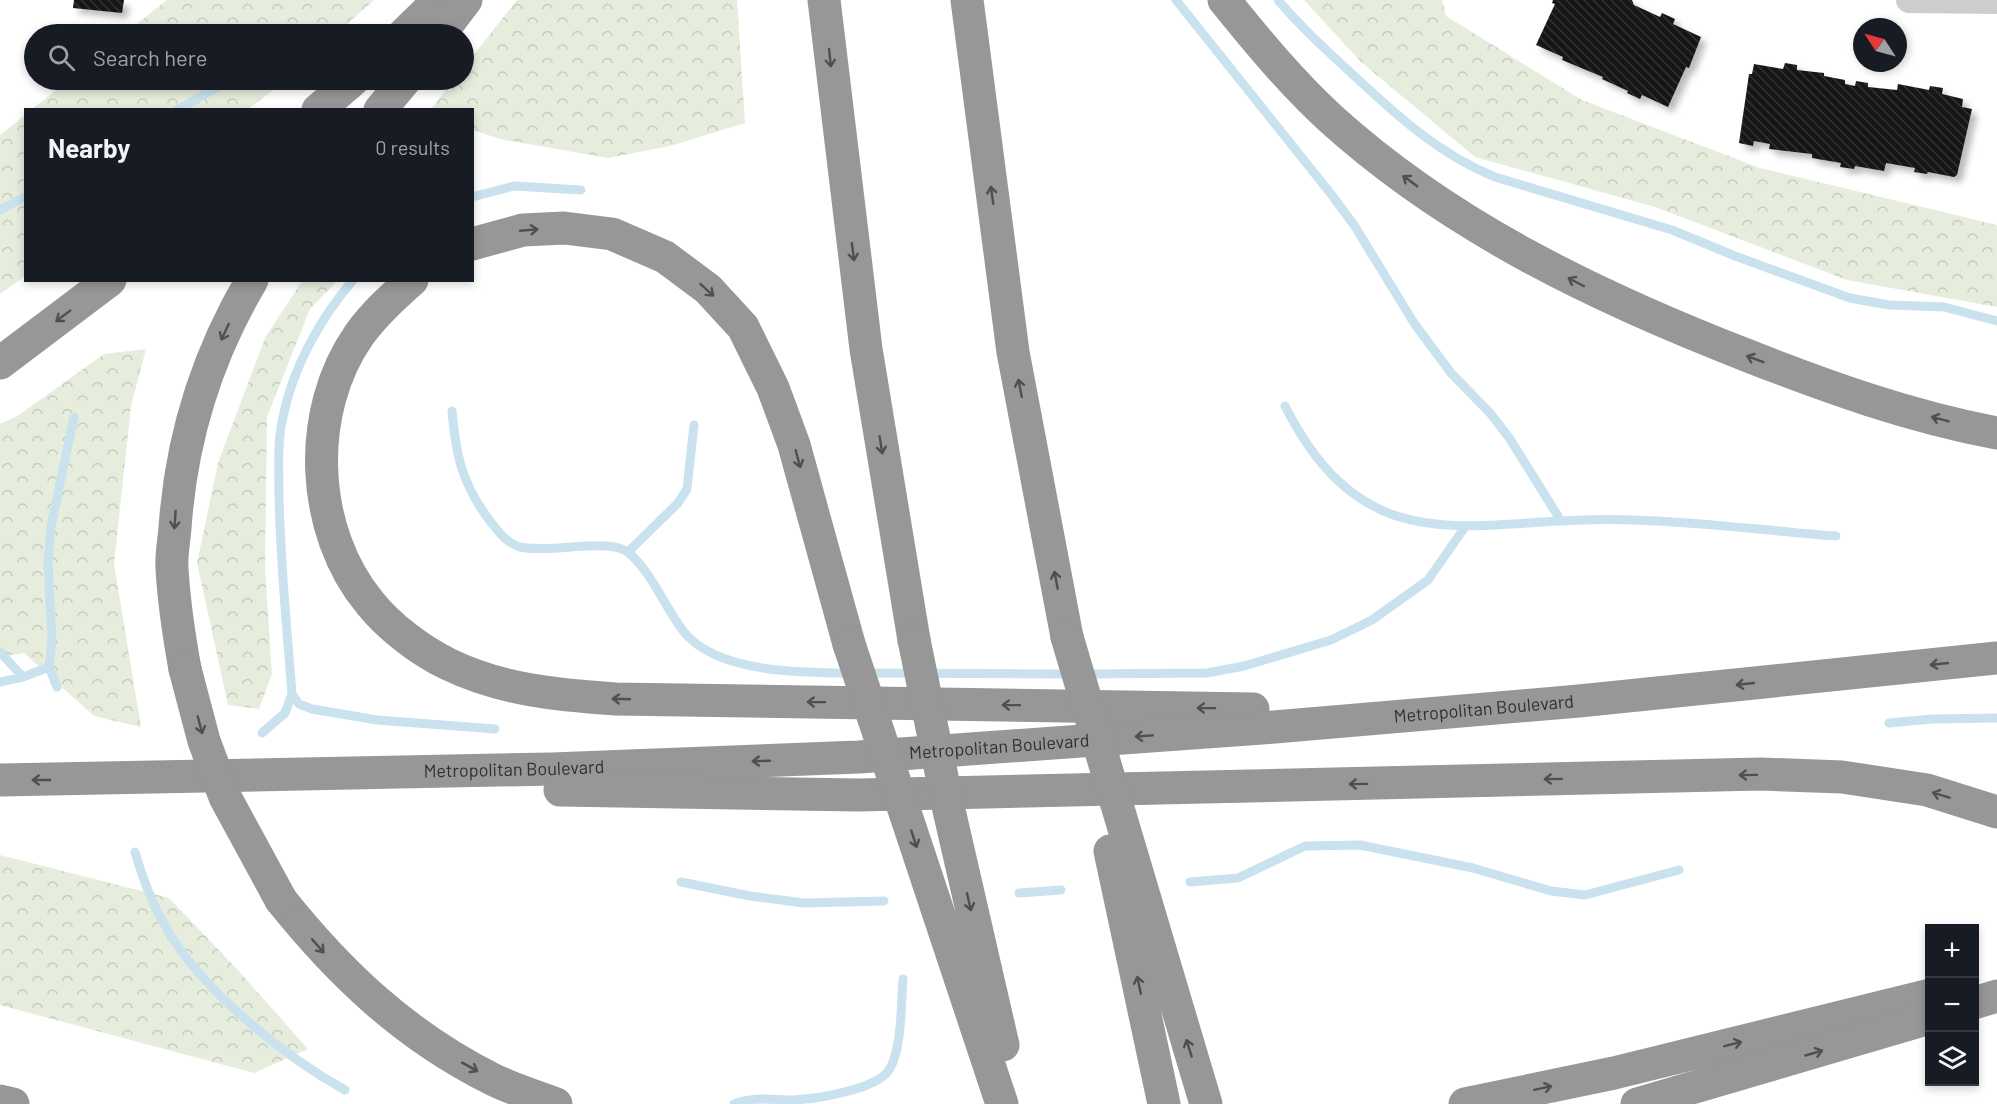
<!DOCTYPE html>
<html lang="en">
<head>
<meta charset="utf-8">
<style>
	:root { --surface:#171b24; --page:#20242c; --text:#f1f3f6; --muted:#9ea1a6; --line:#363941 }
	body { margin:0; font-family:Barlow,sans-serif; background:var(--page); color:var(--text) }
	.controls { position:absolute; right:18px; bottom:18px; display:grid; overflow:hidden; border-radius:0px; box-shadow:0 3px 9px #0003 }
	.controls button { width:54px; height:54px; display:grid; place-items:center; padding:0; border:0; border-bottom:2px solid var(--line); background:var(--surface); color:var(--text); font:30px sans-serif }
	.compass { position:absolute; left:1853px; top:18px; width:54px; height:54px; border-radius:50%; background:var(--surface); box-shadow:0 3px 9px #0003; rotate:306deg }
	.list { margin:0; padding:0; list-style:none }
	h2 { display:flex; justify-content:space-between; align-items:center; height:78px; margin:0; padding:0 24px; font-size:26px }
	h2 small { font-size:20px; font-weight:400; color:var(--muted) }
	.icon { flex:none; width:33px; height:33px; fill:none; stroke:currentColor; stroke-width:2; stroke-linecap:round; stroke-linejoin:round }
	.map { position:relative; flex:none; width:1997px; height:1104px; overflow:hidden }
	.search { position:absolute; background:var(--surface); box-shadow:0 3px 9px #0003; left:24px; top:24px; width:450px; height:66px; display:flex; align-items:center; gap:15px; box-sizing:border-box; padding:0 21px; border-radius:33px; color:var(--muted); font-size:22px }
	.panel { position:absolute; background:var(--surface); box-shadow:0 3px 9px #0003; left:24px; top:108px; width:450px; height:174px; border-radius:0px }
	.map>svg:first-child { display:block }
	.forest { fill:url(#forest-crowns) }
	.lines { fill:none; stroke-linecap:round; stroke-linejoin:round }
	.stream { stroke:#c9e2ee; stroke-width:9 }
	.building { fill:url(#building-back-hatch); filter:url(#shadow) }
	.street { stroke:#cdcdcd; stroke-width:26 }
	.highway { stroke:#979797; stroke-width:33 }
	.highway-bridge { stroke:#979797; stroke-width:33 }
	.oneway { stroke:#4f4f4f }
	.labels { text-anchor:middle; stroke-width:6; stroke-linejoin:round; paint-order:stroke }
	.street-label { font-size:18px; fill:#303030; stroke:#fff }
</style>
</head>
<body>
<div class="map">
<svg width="1997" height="1104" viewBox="0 0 1997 1104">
	<defs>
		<pattern id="forest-crowns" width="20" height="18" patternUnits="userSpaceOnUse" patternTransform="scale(1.5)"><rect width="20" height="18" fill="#e7eddd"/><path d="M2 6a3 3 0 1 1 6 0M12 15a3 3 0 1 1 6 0" fill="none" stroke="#c6ccbe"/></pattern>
		<pattern id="building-back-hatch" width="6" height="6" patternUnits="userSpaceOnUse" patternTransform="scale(1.5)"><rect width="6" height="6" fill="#171717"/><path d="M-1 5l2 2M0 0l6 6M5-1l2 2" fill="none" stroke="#303030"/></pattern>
		<filter id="shadow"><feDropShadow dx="5.5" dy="5.5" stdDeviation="3" flood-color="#0004"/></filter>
	</defs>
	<rect width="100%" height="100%" fill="#fff"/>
	<path class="forest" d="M167 0H374L336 34H124Z
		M517 0H737L745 123 670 146 608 158 500 139 473 130 472 110 431 109 454 80H464V67Z
		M1304 0H1442L1446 16 1582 100 1760 168 1997 225V307L1847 280 1655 207 1475 157 1361 62Z
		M69 80H287L248 109H32Z
		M25 115V276L0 294V135Z
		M302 281H337L310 309 267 417 265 568 272 674 259 709 228 705 197 563 218 463 265 338Z
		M146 349 131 406 114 564 141 727 94 716 24 653 0 657V424L19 415 104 354Z
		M0 855 169 898 236 968 308 1049 254 1073 0 1005Z"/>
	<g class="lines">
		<path class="stream" d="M1176 0 1331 194 1354 225 1414 323 1451 373 1490 413 1510 439 1561 521
			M1278 0C1300 26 1325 49 1350 72 1394 113 1438 154 1495 177L1672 230 1735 256 1850 298 1889 305 1944 307 1997 321
			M177 110 230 80
			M472 197 514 186 581 190
			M0 210 26 196
			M1285 406C1371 576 1483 513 1633 520 1701 522 1769 531 1836 536
			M452 411C456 456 462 484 490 521 498 531 506 543 520 547 537 551 567 547 584 546 598 546 618 544 629 553 653 574 665 608 684 632 717 673 803 673 852 673
			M628 552 678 503 687 489 694 425
			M0 652 23 677
			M866 673 1071 674
			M1085 674 1207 673 1244 666 1331 640 1372 620 1428 580 1465 527
			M0 682 23 677 49 667
			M57 687 49 667 52 640 48 563 51 526 74 417
			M292 694 299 704 312 709 377 720 495 729
			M1889 723 1932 719 1997 718
			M262 733 285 713 292 694C287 628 280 561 279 494 279 469 277 442 283 417 293 367 320 319 353 280
			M135 852C142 877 151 901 164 924 199 988 282 1055 345 1090
			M681 882 750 896 804 903 884 901
			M1190 882 1238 878 1305 846 1360 845 1473 868 1551 891 1585 895 1679 870
			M1019 893 1061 890
			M734 1104C754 1096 772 1100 793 1100 815 1099 876 1090 889 1070 902 1050 901 1004 903 979"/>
	</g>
	<path class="building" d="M74 0H124L122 13 73 8Z
		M1553 0H1632L1634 5 1660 17 1662 13 1675 19 1673 24 1701 37 1689 68 1686 67 1668 107 1642 95 1640 99 1627 93 1628 91 1602 79 1603 77 1562 60 1563 57 1536 45 1555 4 1552 3Z
		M1785 63 1797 65V70L1824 73V76L1845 80V84L1855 86 1856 81 1868 83V87L1897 90 1898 84 1929 90 1930 86 1943 88 1942 94 1963 99 1962 107 1972 109 1957 175 1954 177 1928 172 1927 174 1914 172 1915 168 1886 163 1884 171 1855 166 1854 169 1840 167 1841 163 1812 158V154L1769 149 1770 144 1754 141 1753 146 1739 143 1749 74H1752L1754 64 1783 69Z"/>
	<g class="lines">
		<path class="street" d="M1909 0 1997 1"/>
		<g class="highway">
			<path d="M824 0 866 349 914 640"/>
			<path d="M967 0 1013 352 1067 637"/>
			<path d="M1224 0C1257 41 1291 82 1330 118 1449 226 1597 297 1746 355 1827 387 1911 417 1997 433"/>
			<path d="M404 34 439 0"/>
			<path d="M440 34 466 0"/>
			<path d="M318 110 353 80"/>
			<path d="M380 110 405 80"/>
			<path d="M472 244 523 230 564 228 612 234 665 257 708 289 743 327 773 388 794 445 849 644"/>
			<path d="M412 280C393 297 374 314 359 335 305 412 310 531 370 603 389 627 421 651 448 664 501 690 558 695 616 699L1253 709"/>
			<path d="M0 363 110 280"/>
			<path d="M185 669C179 636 174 602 172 569 171 555 174 541 175 528 181 440 207 356 252 280"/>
			<path id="s1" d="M0 780 552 769 859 757 1262 728 1579 701 1997 658"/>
			<path d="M560 790 859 795 1761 774 1842 777 1927 790 1997 812"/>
			<path d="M281 900C341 975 406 1036 492 1079 512 1089 535 1096 556 1104"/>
			<path d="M1974 1003 1997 996"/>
			<path d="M0 1101 13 1104"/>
			<path d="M1465 1104 1614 1073 1930 995"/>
			<path d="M1637 1104 1930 1018"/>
		</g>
		<path class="highway-bridge" d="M1067 637 1206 1104
			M914 640 948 806 1003 1045
			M849 644 1002 1104
			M185 669 204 741 225 797 281 900
			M1110 851 1164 1104"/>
	</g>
	<defs><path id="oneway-shaft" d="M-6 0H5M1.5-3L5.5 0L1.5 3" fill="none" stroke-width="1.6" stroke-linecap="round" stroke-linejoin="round" transform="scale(1.5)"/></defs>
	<g class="oneway">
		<use href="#oneway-shaft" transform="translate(830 58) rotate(84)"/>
		<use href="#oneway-shaft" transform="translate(1410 181) rotate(-144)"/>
		<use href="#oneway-shaft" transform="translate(992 195) rotate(-98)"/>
		<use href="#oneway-shaft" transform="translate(529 230) rotate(-5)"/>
		<use href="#oneway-shaft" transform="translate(853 252) rotate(83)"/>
		<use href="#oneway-shaft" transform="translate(1576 282) rotate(-152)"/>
		<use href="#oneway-shaft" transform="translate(707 290) rotate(42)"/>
		<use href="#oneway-shaft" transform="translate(63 316) rotate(143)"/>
		<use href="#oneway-shaft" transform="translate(225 332) rotate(115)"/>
		<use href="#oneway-shaft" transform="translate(1755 359) rotate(-159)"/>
		<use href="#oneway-shaft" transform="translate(1020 388) rotate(-101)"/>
		<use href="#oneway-shaft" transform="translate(1940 419) rotate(-165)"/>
		<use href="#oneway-shaft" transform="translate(881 445) rotate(81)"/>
		<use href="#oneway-shaft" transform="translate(798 459) rotate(75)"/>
		<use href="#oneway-shaft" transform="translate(175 520) rotate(94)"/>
		<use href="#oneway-shaft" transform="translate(1056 580) rotate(-101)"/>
		<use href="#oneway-shaft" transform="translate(1939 664) rotate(174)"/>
		<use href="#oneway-shaft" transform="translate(1745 684) rotate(174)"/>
		<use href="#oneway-shaft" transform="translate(621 699) rotate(-178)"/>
		<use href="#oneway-shaft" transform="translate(816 702) rotate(-179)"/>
		<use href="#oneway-shaft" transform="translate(1011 705) rotate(-179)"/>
		<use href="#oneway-shaft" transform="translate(1206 708) rotate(-179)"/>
		<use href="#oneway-shaft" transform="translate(200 725) rotate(75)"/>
		<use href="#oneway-shaft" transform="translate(1144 736) rotate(176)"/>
		<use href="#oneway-shaft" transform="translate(761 761) rotate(178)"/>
		<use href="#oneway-shaft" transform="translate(1748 775) rotate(179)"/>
		<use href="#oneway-shaft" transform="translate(1553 779) rotate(179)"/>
		<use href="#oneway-shaft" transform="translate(41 780) rotate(180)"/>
		<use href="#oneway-shaft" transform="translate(1358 784) rotate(179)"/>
		<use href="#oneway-shaft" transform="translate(1941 795) rotate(-163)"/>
		<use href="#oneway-shaft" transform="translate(914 839) rotate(72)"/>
		<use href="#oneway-shaft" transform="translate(969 902) rotate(77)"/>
		<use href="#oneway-shaft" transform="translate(318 946) rotate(49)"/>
		<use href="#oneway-shaft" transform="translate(1139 985) rotate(-102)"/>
		<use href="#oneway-shaft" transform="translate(1733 1044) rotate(-14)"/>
		<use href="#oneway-shaft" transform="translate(1189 1048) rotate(-107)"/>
		<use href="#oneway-shaft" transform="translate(1814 1053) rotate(-16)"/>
		<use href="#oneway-shaft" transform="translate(470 1067) rotate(29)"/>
		<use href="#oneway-shaft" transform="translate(1543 1088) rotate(-12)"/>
	</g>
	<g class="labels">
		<g class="street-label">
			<text dy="6" stroke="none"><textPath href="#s1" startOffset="1486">Metropolitan Boulevard</textPath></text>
			<text dy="6" stroke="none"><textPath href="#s1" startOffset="1000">Metropolitan Boulevard</textPath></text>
			<text dy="6" stroke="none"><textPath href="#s1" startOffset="514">Metropolitan Boulevard</textPath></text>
		</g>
	</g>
</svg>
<div class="controls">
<button>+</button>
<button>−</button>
<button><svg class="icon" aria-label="layers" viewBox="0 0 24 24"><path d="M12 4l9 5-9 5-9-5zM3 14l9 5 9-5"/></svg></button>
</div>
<svg class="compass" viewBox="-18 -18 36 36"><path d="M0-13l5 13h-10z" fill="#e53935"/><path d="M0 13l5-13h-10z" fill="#9ea1a6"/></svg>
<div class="search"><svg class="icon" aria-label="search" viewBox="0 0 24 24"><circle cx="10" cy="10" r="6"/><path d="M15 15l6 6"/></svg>Search here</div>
<section class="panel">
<h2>Nearby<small>0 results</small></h2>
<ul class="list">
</ul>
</section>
</div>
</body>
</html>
